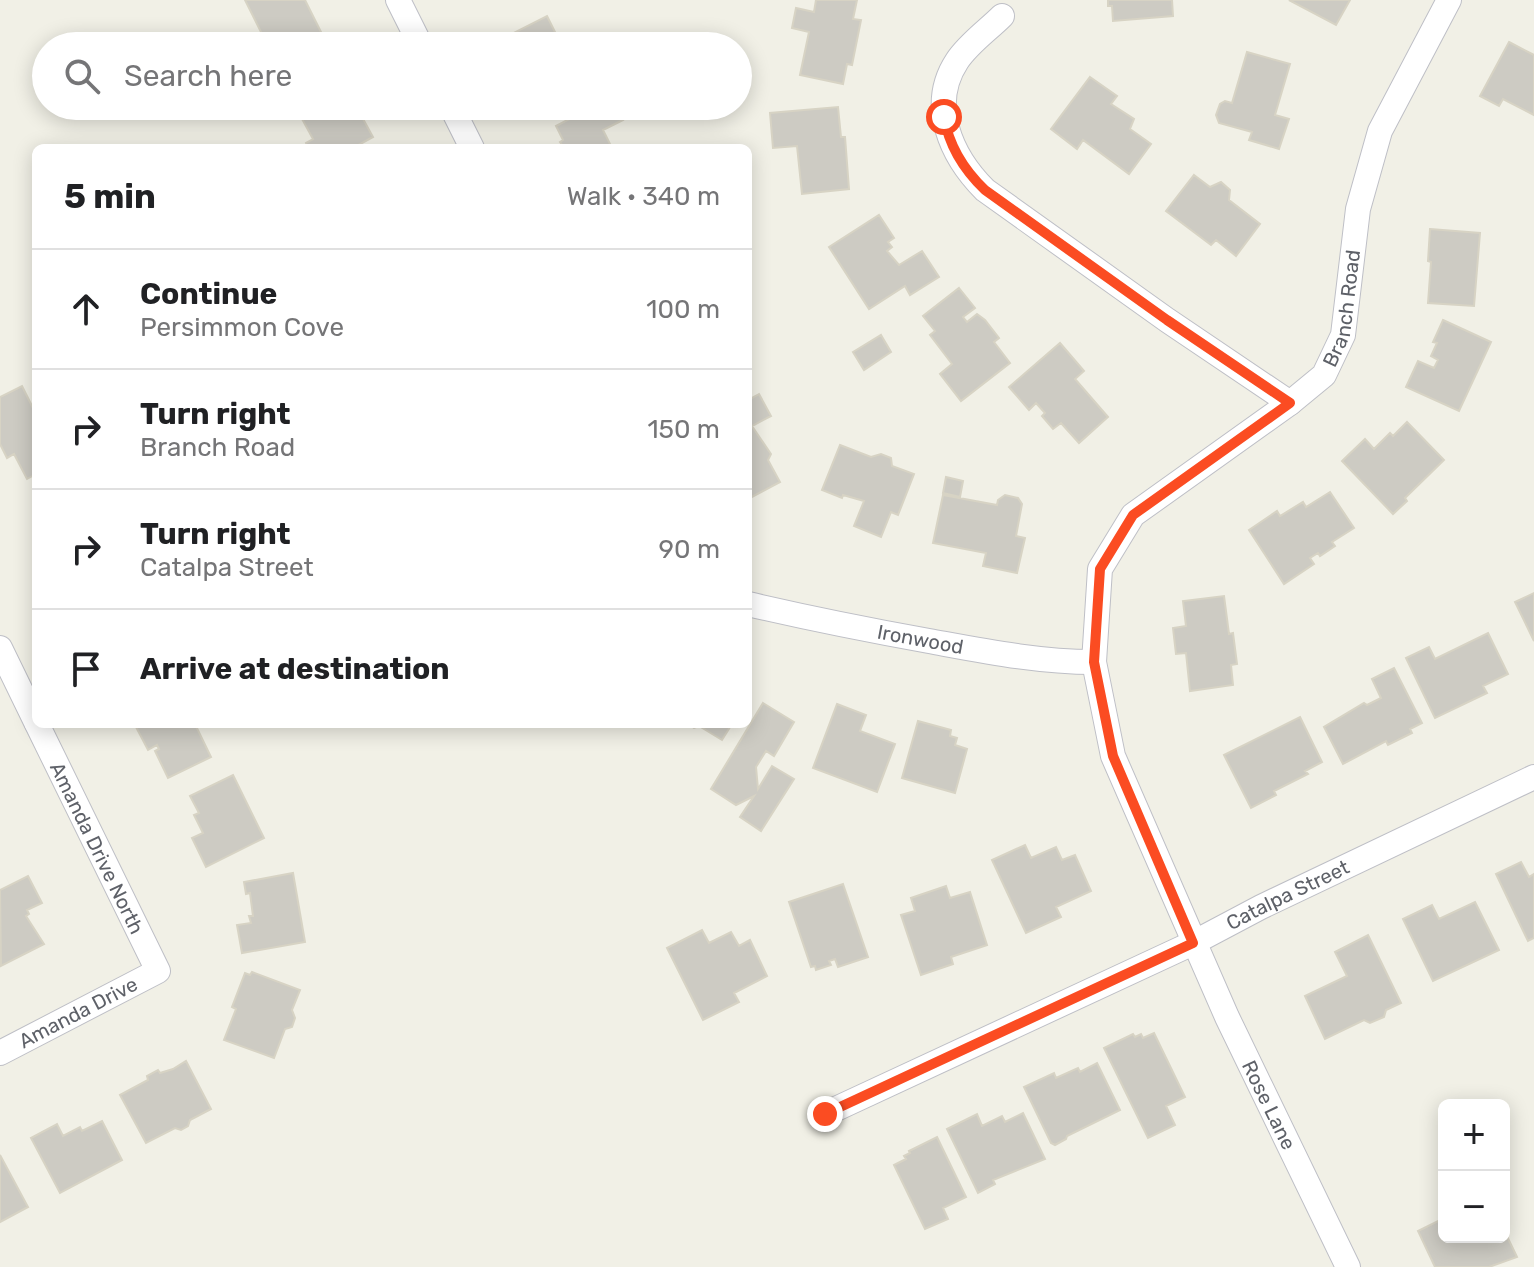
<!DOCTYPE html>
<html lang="en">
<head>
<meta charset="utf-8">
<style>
	:root { --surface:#fff; --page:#f2f2f2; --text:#202124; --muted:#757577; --line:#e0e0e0 }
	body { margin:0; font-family:Rubik,sans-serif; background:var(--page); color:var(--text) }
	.controls { position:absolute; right:24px; bottom:24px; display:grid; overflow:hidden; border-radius:12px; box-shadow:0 4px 20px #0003 }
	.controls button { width:72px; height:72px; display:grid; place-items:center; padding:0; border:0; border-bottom:2px solid var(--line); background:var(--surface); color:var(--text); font:40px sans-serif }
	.stop { position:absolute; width:24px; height:24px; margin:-18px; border:6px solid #fb4c22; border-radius:50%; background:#fff }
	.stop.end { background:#fb4c22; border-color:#fff; box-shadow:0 2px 8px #0008 }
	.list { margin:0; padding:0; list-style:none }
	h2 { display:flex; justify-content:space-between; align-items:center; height:104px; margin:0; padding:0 32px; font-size:34px }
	h2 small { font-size:26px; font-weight:400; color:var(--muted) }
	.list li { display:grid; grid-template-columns:52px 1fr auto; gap:24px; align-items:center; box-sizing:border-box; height:120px; padding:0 32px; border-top:2px solid var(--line) }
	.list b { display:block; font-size:30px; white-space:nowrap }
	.list p { margin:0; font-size:26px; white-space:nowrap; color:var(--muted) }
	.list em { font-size:26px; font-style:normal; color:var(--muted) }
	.icon { flex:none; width:44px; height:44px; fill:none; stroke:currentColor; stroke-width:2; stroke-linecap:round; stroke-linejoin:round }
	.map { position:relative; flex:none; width:1534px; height:1267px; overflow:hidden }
	.search { position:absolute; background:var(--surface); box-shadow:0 4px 20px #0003; left:32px; top:32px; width:720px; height:88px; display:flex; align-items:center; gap:20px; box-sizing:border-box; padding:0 28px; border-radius:44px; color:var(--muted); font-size:30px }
	.panel { position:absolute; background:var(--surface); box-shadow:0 4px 20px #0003; left:32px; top:144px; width:720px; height:584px; border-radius:12px }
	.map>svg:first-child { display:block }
	.building { fill:#cdcbc3; stroke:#d7d3c4; stroke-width:2 }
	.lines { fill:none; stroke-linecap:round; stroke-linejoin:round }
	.street-casing { stroke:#bebfc6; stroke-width:26 }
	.street { stroke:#fff; stroke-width:24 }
	.route { stroke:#fb4c22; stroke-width:10 }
	.labels { text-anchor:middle; stroke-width:6; stroke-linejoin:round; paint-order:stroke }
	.street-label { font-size:20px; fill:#5e6168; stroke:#fff }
</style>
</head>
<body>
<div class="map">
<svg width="1534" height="1267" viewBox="0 0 1534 1267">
	<rect width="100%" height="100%" fill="#f1f0e6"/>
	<path class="building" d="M245 0H305L328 46H263L267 44Z
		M816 0H857L853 19 861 20 852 65 847 64 843 84 800 75 809 32 792 28 796 8 814 12Z
		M1108 0H1172L1173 16 1113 21 1112 6H1108Z
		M1289 0H1350L1336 25Z
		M547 16 562 46H508L504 38Z
		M1509 42 1534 55V115L1503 99 1499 106 1480 96Z
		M1247 52 1290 64 1275 115 1289 119 1279 149 1249 140 1252 132 1219 123 1216 115 1220 104 1225 101 1232 103Z
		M1090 77 1117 96 1111 104 1134 119 1130 129 1151 144 1129 174 1083 140 1077 149 1051 129Z
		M295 106H356L373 137 353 148H308L306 143 313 139Z
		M594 106H615L623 120 603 130 611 146 617 148H564L560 142 563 140 556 126Z
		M838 107 841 137H845L849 189 802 194 797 146 773 148 770 113Z
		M1194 175 1210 187 1221 182 1230 190 1229 200 1260 224 1236 256 1216 240 1211 245 1166 211Z
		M879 215 894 238 888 242 892 247 887 251 899 265 922 251 939 277 910 295 905 286 869 309 829 247Z
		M1430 229 1480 233 1474 306 1428 303 1431 262 1428 261Z
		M959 288 975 308 963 317 967 322 977 314 985 320 999 338 994 342 1010 363 961 401 940 374 952 364 930 335 935 331 923 316Z
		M1443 320 1491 342 1459 411 1406 387 1418 361 1434 368 1438 360 1431 356 1437 343 1433 342Z
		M881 335 891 352 864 370 853 352Z
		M1060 343 1084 371 1075 379 1108 417 1079 443 1061 423 1053 429 1042 416 1045 413 1036 403 1029 410 1009 387Z
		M22 386 36 414V474L27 479 14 454 7 458 0 444V397Z
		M759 394 771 416 752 426 771 454 768 460 780 482 748 499V400Z
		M1407 422 1444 460 1405 498 1407 501 1393 514 1342 461 1365 439 1374 449 1390 433 1393 436Z
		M840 445 871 457 881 454 891 458 892 466 914 474 898 515 891 512 881 537 854 526 864 501 843 495 842 498 822 490Z
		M946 477 963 481 960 497 943 493Z
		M1330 492 1354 528 1332 542 1335 546 1320 556 1318 553 1310 558 1314 564 1284 584 1249 530 1277 511 1280 516 1303 502 1306 507Z
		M943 495 997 505 998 500 1005 495 1018 498 1022 504 1016 536 1025 538 1017 573 983 566 986 553 933 543Z
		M1534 593V641L1515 602Z
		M1224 596 1229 634 1233 633 1237 664 1231 665 1233 685 1190 691 1186 653 1176 654 1173 628 1186 626 1183 601Z
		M1488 633 1508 674 1483 686 1487 693 1435 718 1406 658 1429 647 1435 659Z
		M1394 668 1422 723 1410 729 1412 733 1388 745 1386 741 1343 764 1324 727 1364 703 1367 705 1381 698 1372 679Z
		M763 703 794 722 774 756 766 751 756 767 758 789 772 766 794 779 761 831 740 817 754 796 736 805 711 789Z
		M837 704 866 715 860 731 895 744 877 792 813 768Z
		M1300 717 1322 762 1305 771 1308 774 1274 791 1276 795 1251 808 1224 755Z
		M918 721 951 730 950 736 957 738 955 745 967 749 955 793 902 778Z
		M138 724H195L211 757 168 778 155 751 159 749 157 745 148 750 135 725Z
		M688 724H732L722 740 699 726 694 728Z
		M233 775 264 838 206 867 192 838 203 833 194 815 199 813 190 796Z
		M1025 845 1031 858 1056 847 1062 860 1075 855 1091 891 1056 907 1061 917 1026 933 992 860Z
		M1521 862 1529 877 1534 874V938L1528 941 1496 874Z
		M293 873 305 942 242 953 237 925 251 923 249 916H253L250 893 246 894 244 882Z
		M28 876 42 903 27 910 29 914 26 916 44 944 1 966 0 890Z
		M843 884 868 957 838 967 835 959 829 961 831 965 816 970 815 966 811 967 789 902Z
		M946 886 950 898 970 892 987 945 951 957 953 964 921 975 901 915 915 911 911 898Z
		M1475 902 1499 950 1433 981 1403 919 1432 905 1439 919Z
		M702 930 709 943 731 932 739 946 750 940 767 976 734 993 739 1002 703 1020 667 948Z
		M1368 935 1401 1003 1386 1010 1384 1017 1370 1023 1364 1020 1325 1039 1305 996 1347 976 1335 952Z
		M252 972 300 990 292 1010 295 1018 292 1027 285 1029 274 1058 224 1040 236 1009 232 1007 245 973 250 975Z
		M1154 1033 1185 1097 1166 1106 1175 1125 1148 1138 1104 1048 1133 1034 1135 1037 1141 1034 1143 1038Z
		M186 1061 211 1109 190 1120 188 1126 181 1130 175 1128 146 1143 120 1095 148 1080 147 1076 158 1070 160 1073 173 1069Z
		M1097 1063 1120 1110 1067 1136 1066 1139 1055 1145 1051 1143 1024 1087 1054 1073 1056 1078 1078 1068 1080 1072Z
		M1023 1113 1045 1159 993 1180 995 1184 978 1193 947 1129 977 1114 982 1126 1002 1116 1005 1122Z
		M102 1121 122 1160 60 1193 31 1138 57 1124 63 1136 80 1127 82 1131Z
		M937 1137 966 1197 943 1208 948 1219 925 1229 894 1165 906 1159 904 1156 910 1153 909 1151Z
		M0 1155 28 1207 0 1222Z
		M1444 1218V1237H1504V1230L1517 1257 1489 1267H1435L1418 1231Z"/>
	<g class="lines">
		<g class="street-casing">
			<g id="street">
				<path d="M398 0 421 46"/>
				<path d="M1002 16C988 30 968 44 957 61 928 105 951 156 985 190L1167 320 1290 403"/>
				<path d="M451 106 472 148"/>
				<path id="s1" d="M748 604C808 618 868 630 929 641 984 651 1038 662 1094 662"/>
				<path d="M0 648 36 722"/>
				<path id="s2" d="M0 1053 158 971 37 724"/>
				<path id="s3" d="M825 1114 1193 943 1261 907 1534 777"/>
				<path id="s4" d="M1348 1267 1227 1017 1113 756 1094 662 1100 569 1133 515 1290 403 1324 375 1343 335 1358 209 1380 131 1449 0"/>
			</g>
		</g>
		<use href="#street" class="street"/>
	</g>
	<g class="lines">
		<path class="route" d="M825 1114 1193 943 1113 756 1094 662 1100 569 1133 515 1290 403 1167 320 985 190C964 170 949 146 944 117"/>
	</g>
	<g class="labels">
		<g class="street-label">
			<text dy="7" stroke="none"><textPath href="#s4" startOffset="1122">Branch Road</textPath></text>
			<text dy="7" stroke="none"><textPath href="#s1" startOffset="176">Ironwood</textPath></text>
			<text transform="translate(97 848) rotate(64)" y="7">Amanda Drive North</text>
			<text dy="7" stroke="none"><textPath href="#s3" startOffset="512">Catalpa Street</textPath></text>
			<text dy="7" stroke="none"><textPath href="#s2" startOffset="88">Amanda Drive</textPath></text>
			<text transform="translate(1269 1105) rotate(64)" y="7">Rose Lane</text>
		</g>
	</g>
</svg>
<div class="controls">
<button>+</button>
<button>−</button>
</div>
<div class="stop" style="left:944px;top:117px"></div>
<div class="stop end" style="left:825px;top:1114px"></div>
<div class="search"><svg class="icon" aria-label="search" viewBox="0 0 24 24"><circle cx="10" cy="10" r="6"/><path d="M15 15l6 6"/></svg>Search here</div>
<section class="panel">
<h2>5 min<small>Walk · 340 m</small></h2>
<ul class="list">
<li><svg class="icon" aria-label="ahead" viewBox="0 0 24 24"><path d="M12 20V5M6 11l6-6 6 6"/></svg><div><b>Continue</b><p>Persimmon Cove</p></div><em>100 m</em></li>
<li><svg class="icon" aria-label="right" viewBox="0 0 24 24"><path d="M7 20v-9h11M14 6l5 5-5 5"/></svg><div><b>Turn right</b><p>Branch Road</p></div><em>150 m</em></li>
<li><svg class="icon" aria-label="right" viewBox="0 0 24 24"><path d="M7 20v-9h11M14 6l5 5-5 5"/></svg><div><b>Turn right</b><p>Catalpa Street</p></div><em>90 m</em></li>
<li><svg class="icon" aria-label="arrive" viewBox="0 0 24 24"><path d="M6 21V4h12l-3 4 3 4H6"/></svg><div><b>Arrive at destination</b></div></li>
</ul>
</section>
</div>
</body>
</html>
